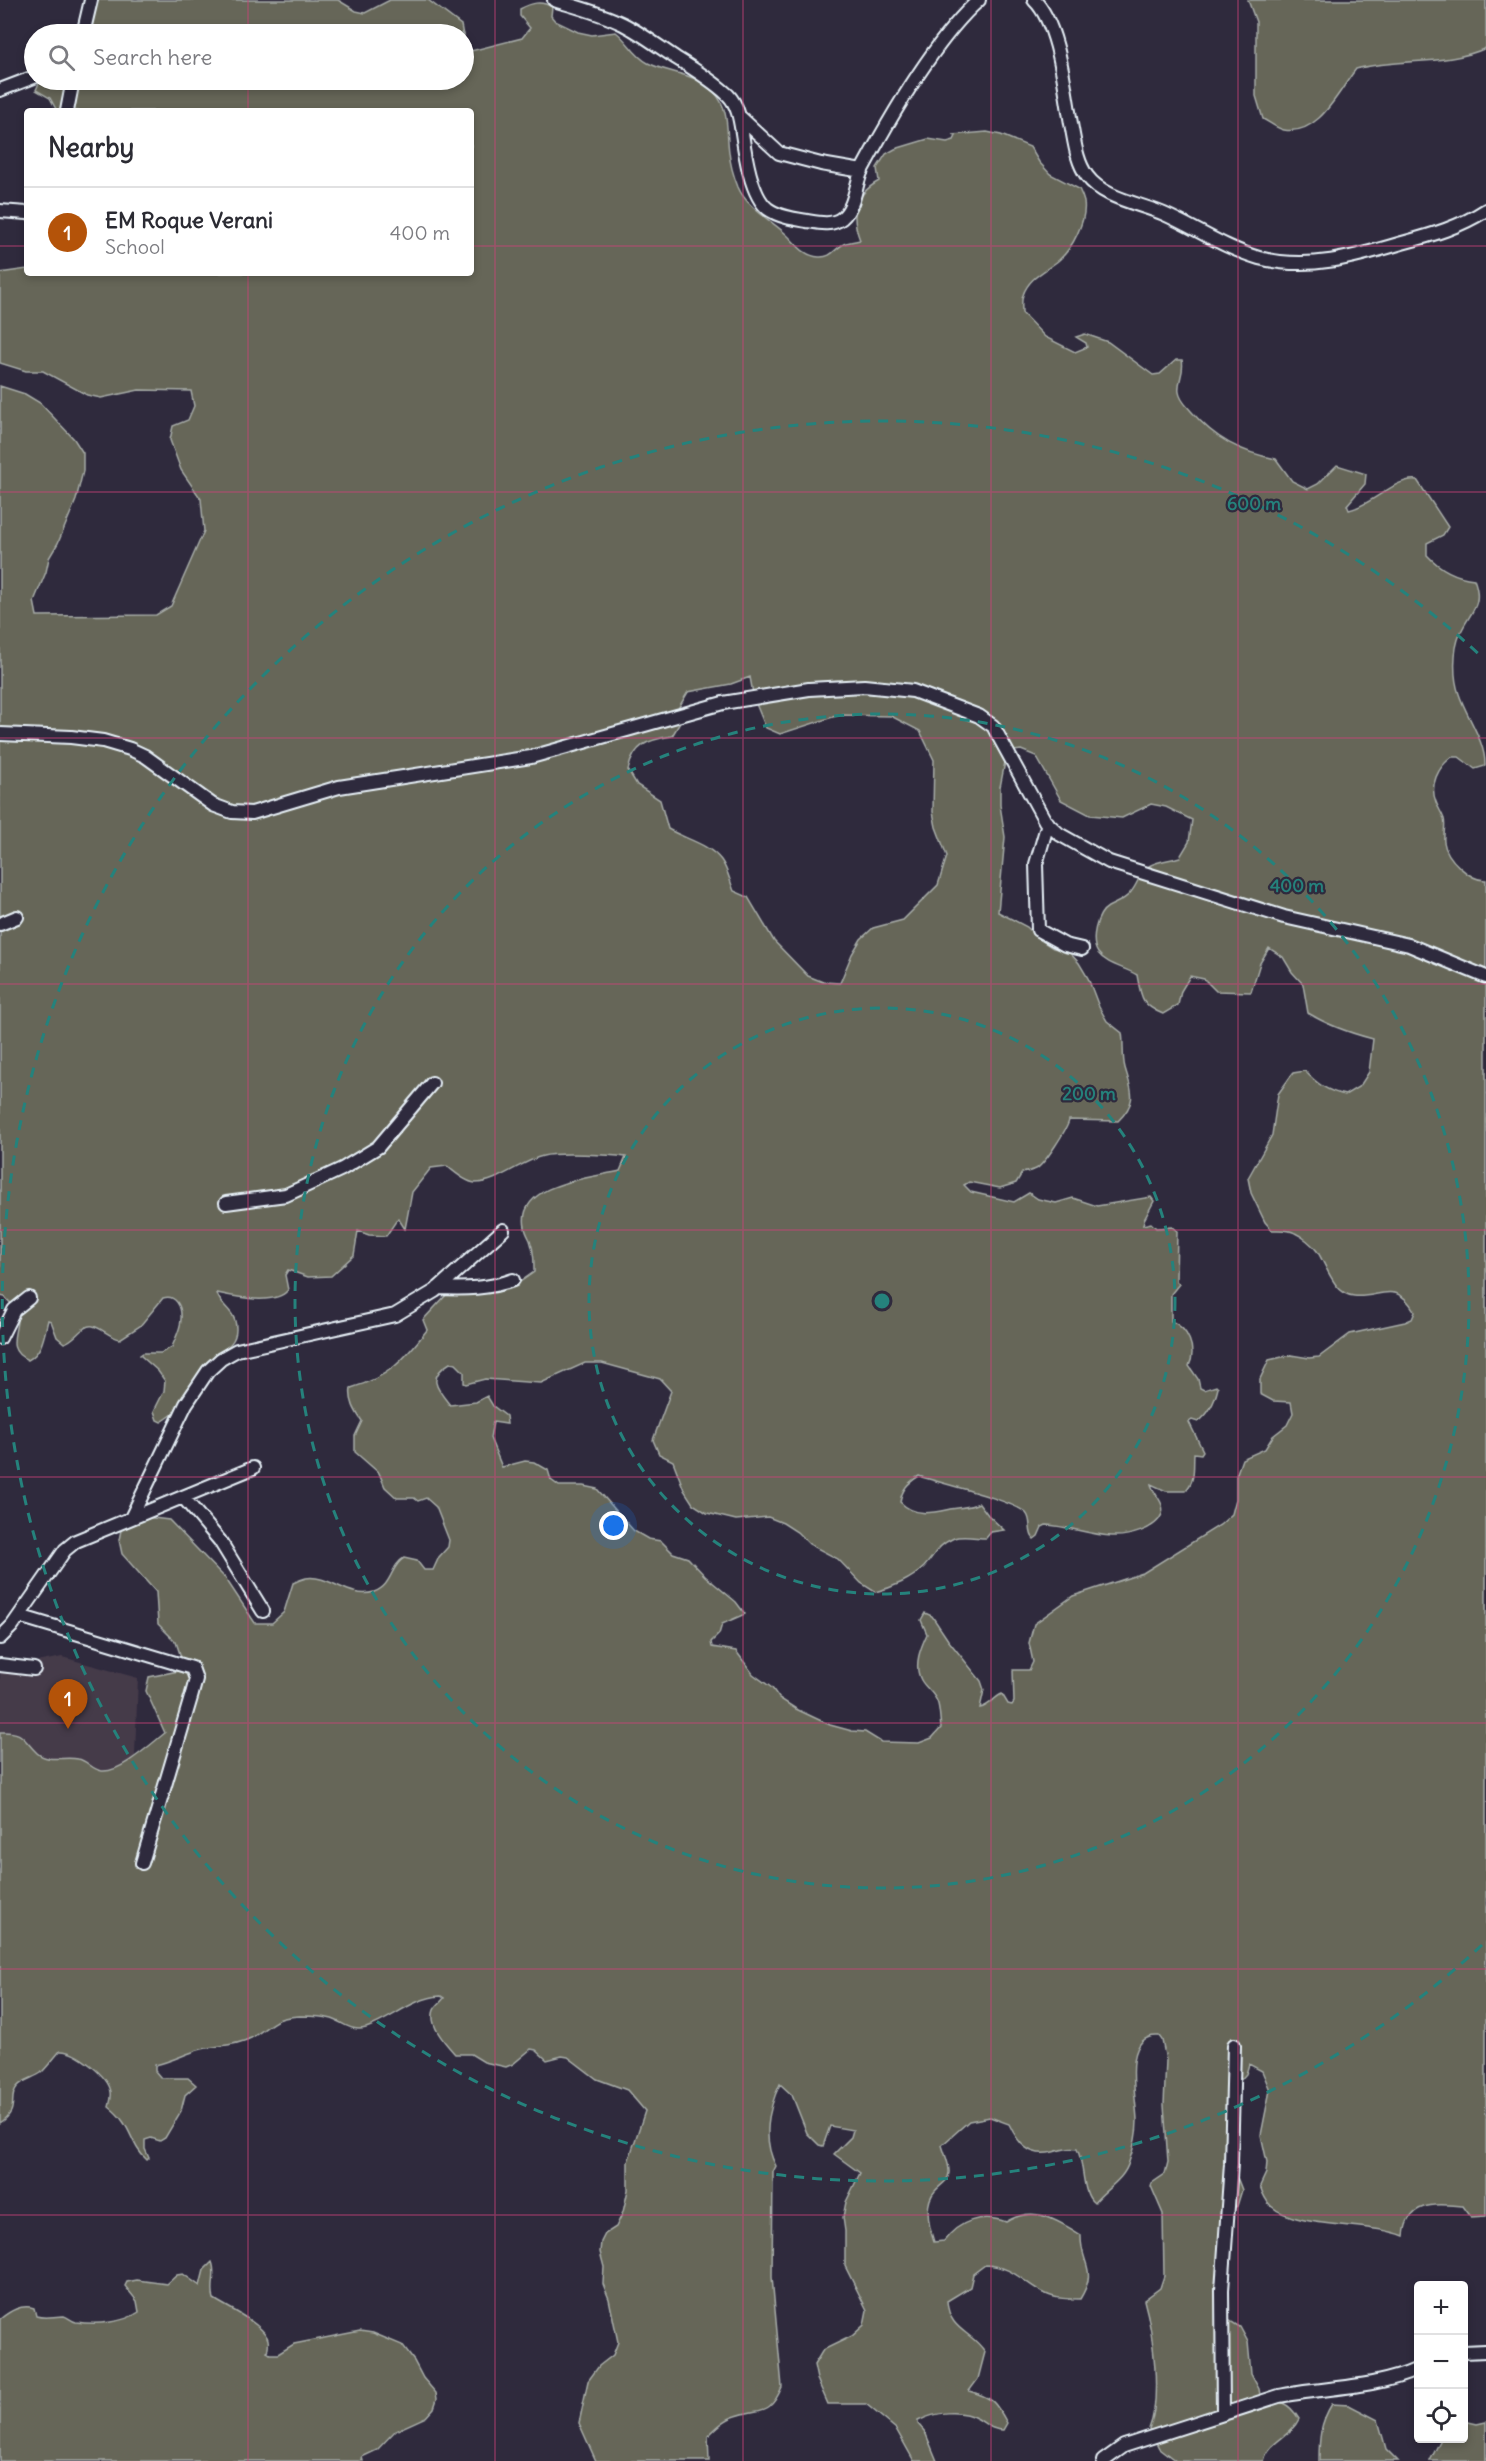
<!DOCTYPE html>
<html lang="en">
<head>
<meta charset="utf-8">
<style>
	:root { --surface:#fff; --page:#f7f7f7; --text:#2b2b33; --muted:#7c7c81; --line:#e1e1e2; --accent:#b45309 }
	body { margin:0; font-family:Delius,sans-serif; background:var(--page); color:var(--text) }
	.controls { position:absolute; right:18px; bottom:18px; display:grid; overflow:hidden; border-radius:6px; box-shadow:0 3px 9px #0003 }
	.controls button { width:54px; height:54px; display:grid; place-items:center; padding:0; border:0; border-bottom:2px solid var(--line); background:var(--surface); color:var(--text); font:30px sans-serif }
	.you { position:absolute; left:614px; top:1526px; width:21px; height:21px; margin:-15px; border:4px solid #fff; border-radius:50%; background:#1a73e8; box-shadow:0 0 0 9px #1a73e833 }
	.badge { display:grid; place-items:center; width:39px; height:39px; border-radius:50%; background:var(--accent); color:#fff; font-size:20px; font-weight:700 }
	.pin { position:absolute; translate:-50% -50px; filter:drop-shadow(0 2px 3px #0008) }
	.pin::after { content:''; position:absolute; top:32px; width:21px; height:18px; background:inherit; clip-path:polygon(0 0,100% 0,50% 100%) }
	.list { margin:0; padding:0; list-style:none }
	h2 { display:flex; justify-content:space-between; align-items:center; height:78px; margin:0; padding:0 24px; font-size:26px }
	h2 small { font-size:20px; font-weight:400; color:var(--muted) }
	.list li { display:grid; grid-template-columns:39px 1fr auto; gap:18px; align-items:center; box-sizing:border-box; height:90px; padding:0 24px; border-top:2px solid var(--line) }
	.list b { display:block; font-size:22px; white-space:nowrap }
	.list p { margin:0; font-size:20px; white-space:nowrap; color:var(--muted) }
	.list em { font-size:20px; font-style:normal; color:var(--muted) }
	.icon { flex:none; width:33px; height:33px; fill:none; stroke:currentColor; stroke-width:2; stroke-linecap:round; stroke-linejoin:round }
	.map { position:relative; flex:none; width:1486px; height:2461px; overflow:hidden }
	.search { position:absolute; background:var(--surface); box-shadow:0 3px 9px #0003; left:24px; top:24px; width:450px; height:66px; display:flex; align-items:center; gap:15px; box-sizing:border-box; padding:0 21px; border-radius:33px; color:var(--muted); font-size:22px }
	.panel { position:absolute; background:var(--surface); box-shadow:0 3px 9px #0003; left:24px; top:108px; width:450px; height:168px; border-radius:6px }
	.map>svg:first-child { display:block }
	.built { fill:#453a4a }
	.green { fill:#666658; stroke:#a7aca8; stroke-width:1.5; fill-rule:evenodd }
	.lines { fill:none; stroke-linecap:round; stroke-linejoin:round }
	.minor-casing { stroke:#e8f1f8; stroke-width:16 }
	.minor { stroke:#2f2a3d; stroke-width:12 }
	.grid { fill:none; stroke:#ca437a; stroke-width:1.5; stroke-opacity:0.55 }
	.ring { fill:none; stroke:#25827c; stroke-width:3; stroke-dasharray:10 8 }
	.centre { fill:#25827c; stroke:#2f2a3d; stroke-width:3 }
	.ring-label { font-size:18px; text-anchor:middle; font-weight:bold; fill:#25827c; stroke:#2f2a3d; stroke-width:4.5; stroke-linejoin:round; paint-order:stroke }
</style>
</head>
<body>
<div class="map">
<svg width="1486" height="2461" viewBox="0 0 1486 2461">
	<rect width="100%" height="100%" fill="#2f2a3d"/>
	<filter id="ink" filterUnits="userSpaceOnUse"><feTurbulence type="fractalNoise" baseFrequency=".0167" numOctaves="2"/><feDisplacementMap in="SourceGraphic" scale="12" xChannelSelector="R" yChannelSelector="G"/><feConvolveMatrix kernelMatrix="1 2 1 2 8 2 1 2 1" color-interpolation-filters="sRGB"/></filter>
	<g filter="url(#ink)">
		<path class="built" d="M62 1657 138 1678 134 1780 0 1788V1669Z"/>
		<path class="green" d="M98 0H338L356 11 365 13 390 0H428L461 25 465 46 471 51 522 38 530 28 520 16V9C531 3 541 0 552 7L551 16 555 21 578 32 592 35 616 32C628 41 634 56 648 63 669 74 697 73 714 92 730 109 726 131 729 152 730 163 734 177 738 187 747 208 771 220 787 235 797 244 803 256 819 257 833 258 835 247 846 243 850 242 855 241 860 240 850 214 854 195 879 181L877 168 886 154 895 149 928 139 947 142 954 140 956 136 953 135 987 132 1001 135 1030 147 1039 162 1050 174 1079 189C1081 193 1083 198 1084 202 1087 220 1072 249 1059 260 1046 271 1029 277 1023 295 1021 300 1022 308 1022 313L1045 337 1075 352 1087 347 1086 343 1076 337 1085 334 1108 342 1153 375 1160 374 1176 360H1182C1185 373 1177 381 1179 392 1180 400 1186 405 1191 411 1215 439 1240 452 1276 459L1292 481 1308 489 1318 484 1337 465 1366 474 1365 484 1347 505 1349 510C1371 506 1397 476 1417 480L1448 527 1443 535 1427 543V555C1440 569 1455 577 1474 579 1484 606 1470 611 1460 634 1453 650 1453 678 1459 694 1466 716 1486 742 1485 766L1475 769 1459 757H1452C1438 767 1429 785 1436 802 1438 808 1442 813 1444 819 1446 826 1443 834 1444 842 1446 858 1470 881 1486 880V2216L1471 2217 1463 2206C1436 2204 1407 2200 1404 2236 1371 2222 1296 2229 1271 2206 1266 2201 1262 2192 1260 2186L1266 2173 1267 2162 1261 2135 1270 2090 1262 2071 1249 2064 1246 2074 1238 2083 1235 2172 1242 2190 1237 2206 1229 2213 1225 2318 1240 2327 1248 2342 1251 2374 1259 2389 1261 2401C1280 2401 1288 2401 1299 2419 1290 2438 1269 2440 1264 2461H1176L1159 2448 1149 2429C1162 2398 1153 2332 1144 2300L1160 2288 1164 2276 1163 2214 1151 2186 1152 2183 1165 2174 1168 2162 1164 2105 1166 2060 1162 2040 1159 2036C1120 2033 1137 2100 1137 2121 1137 2134 1133 2150 1129 2162 1124 2180 1105 2189 1094 2203 1081 2193 1085 2164 1077 2149 1068 2147 1061 2150 1053 2152 1029 2158 1018 2143 1009 2124L990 2117 969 2121 942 2145C944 2153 950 2165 949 2173 948 2182 940 2185 935 2191 923 2204 929 2227 934 2242L944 2241C959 2221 981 2213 1006 2222 1034 2205 1055 2219 1081 2235 1080 2265 1099 2268 1080 2299 1069 2299 1056 2299 1046 2294 1023 2283 1014 2266 985 2265L973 2274 970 2287 947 2301C949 2331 972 2331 985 2352L978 2379 969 2391C993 2398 995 2401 1007 2423L1003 2430C992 2430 988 2425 978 2419 961 2409 935 2412 918 2421V2424L925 2432 937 2461H914L896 2429 866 2404H828L817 2379 814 2365 823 2350 852 2336 864 2325 867 2310 845 2266V2231L843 2217 846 2202 860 2173 834 2154 851 2137 853 2130 830 2126 823 2146 819 2145 807 2133 792 2095 780 2084C768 2109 762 2140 776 2166L773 2172 772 2277 782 2387C769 2417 762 2407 736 2416 725 2419 716 2428 708 2436L709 2461H596L579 2423 588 2381 599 2366 613 2355 618 2342 609 2299 603 2284 604 2267 600 2252 601 2242 605 2234 616 2227 623 2212 628 2190V2162L645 2111 627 2090 597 2079 568 2057 562 2056 547 2060 536 2050 531 2049 513 2064 506 2067 484 2062 471 2054H455C446 2044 428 2025 434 2010 436 2006 441 2002 444 1998L441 1996C414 1997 392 2019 366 2028 352 2032 344 2023 332 2019 322 2016 310 2016 300 2016 272 2017 272 2026 251 2038 234 2047 215 2045 198 2050 183 2055 170 2062 155 2065V2071L161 2078H188L196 2085 185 2095 181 2111 165 2138 160 2141 151 2138 145 2140V2149L149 2158 147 2160C129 2144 133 2125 109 2107 110 2103 112 2097 111 2092 109 2077 76 2050 60 2051 54 2058 48 2066 41 2073 34 2078 22 2080 17 2087 7 2099 21 2109 0 2123V1732C25 1731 22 1739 37 1753 48 1763 65 1756 78 1759 87 1760 92 1770 102 1771 120 1773 151 1744 165 1733L146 1691 149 1677 178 1671 181 1657 176 1642 158 1624 156 1592 122 1554 119 1540 122 1525 137 1516 169 1520 226 1579 255 1623H272L284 1612 293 1583C297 1581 302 1579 306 1578 329 1574 350 1600 374 1592 393 1585 390 1566 404 1558L417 1561 424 1570H433L439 1557 448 1547 449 1540 436 1507 426 1498 418 1501 414 1498H397L385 1487 379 1473 355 1452V1436L362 1421C355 1411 349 1401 351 1388 389 1377 403 1361 427 1330L423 1320 448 1293 517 1284 534 1272C534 1261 534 1251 530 1240 528 1236 525 1231 525 1227 516 1183 591 1178 620 1171L626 1157C611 1155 557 1152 543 1156 521 1161 498 1183 475 1183 465 1182 454 1172 447 1166L431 1168 412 1192 405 1229 398 1218 386 1236 369 1235 358 1231 354 1255 331 1276 308 1277 288 1270 285 1275 288 1290C275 1306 235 1297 217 1293 220 1307 236 1310 236 1328 237 1349 214 1351 204 1365 198 1372 200 1384 196 1392 191 1400 169 1418 161 1422L157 1420 154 1411 164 1391 165 1381 158 1371 140 1355 143 1353H161L172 1347C175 1339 181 1328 181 1319 182 1307 176 1294 163 1298L140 1326 120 1339C109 1337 102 1328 93 1326 82 1324 75 1341 64 1343L57 1337 51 1321 48 1320C44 1335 43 1352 28 1360 0 1348 24 1327 15 1308 13 1305 8 1301 5 1297L0 1296V386L25 394 40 403 74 439 83 453V471L76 500 58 543 49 558 46 572 34 601 37 616 156 615 171 606 204 531 201 499 181 470 170 440 173 426 188 420 194 406 191 391 139 390 101 398 87 395 43 371H26L0 363V273L27 269V273H471V111H57L50 98 36 90 39 83 49 80 71 83 72 80H464V34H78L92 5ZM750 677 754 699 766 728 780 734 839 715 891 716 920 731 934 760 933 812 936 827 947 856 938 885 903 920 873 928 861 939 852 954 840 983 823 982 808 976 774 941 748 897 734 891C730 881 727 868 721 860 709 844 685 839 668 829L660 800 637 785 628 770C634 744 648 740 672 736L681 721 679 707 688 692 731 684ZM1021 750 1036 756 1061 800 1090 815 1122 818 1151 804 1166 807 1192 820 1189 842 1180 857C1171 860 1157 861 1149 866 1139 873 1138 884 1131 892 1124 901 1117 902 1108 907 1096 914 1090 941 1098 953 1107 965 1124 967 1137 975 1141 997 1141 1005 1163 1014L1178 1005 1181 991 1190 976 1204 979 1216 991 1251 992 1260 963 1269 948 1283 957 1292 972 1303 984 1308 1013C1329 1026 1350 1033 1373 1039L1369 1072 1360 1086 1345 1095C1327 1091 1317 1084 1305 1071L1293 1073 1278 1094 1272 1135 1248 1178 1251 1193 1265 1222 1272 1230C1279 1230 1289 1229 1295 1233 1302 1236 1312 1244 1317 1251 1326 1264 1334 1295 1354 1296 1379 1299 1396 1278 1415 1312L1412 1319 1405 1322 1350 1334 1319 1357 1309 1358 1291 1355 1269 1360 1260 1379V1394L1273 1401 1291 1402 1293 1413 1287 1425 1273 1436 1265 1449 1242 1459 1236 1476V1499L1232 1514 1220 1525 1143 1573 1073 1596 1034 1624 1029 1643 1033 1662 1029 1670H1013L1014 1702 1012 1705 1008 1704 1002 1694C993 1698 990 1706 980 1708L984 1690 981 1681 948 1640 932 1616 925 1613 921 1620 927 1634C921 1647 913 1665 921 1680 926 1689 935 1693 938 1704 940 1712 940 1721 941 1728L932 1738 919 1743 881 1742 865 1732 852 1731 830 1725 796 1709 779 1698 772 1688 753 1674 736 1651 712 1647 711 1642 719 1634 722 1624 745 1614 736 1602 705 1576 688 1558 673 1553 661 1541 648 1539 634 1531 597 1489 583 1486H559L551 1480 548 1470 534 1462 525 1461 502 1467 490 1438 493 1422 507 1424 506 1416 493 1406 487 1396 476 1402 450 1405C437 1389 426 1377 450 1363L456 1364 464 1372V1383L466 1384 485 1379 541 1383 585 1363H602L660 1379 671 1391 653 1440 659 1454 673 1461 684 1490 693 1504 707 1513 736 1520 768 1517 783 1523 797 1532 809 1544 838 1559 861 1583 875 1592C892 1588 912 1579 924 1567 936 1554 936 1546 954 1538 962 1535 977 1538 986 1538L991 1532 1004 1530 988 1515 979 1503C969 1508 961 1507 950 1509 931 1513 915 1517 900 1502 902 1489 908 1483 919 1476 940 1483 1012 1500 1026 1513 1033 1521 1027 1532 1034 1539L1038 1536 1042 1527 1046 1525C1068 1526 1090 1535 1112 1536 1127 1537 1156 1530 1162 1514 1166 1503 1153 1494 1151 1484L1166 1491H1185C1196 1481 1193 1467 1194 1453L1201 1454 1203 1451 1189 1422 1192 1420 1198 1422C1209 1414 1215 1401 1218 1388L1216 1386 1204 1390 1200 1388 1198 1379 1189 1366C1197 1349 1188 1328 1171 1321V1294L1179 1284 1176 1281 1177 1231 1172 1227 1156 1228 1151 1223 1143 1225 1144 1220 1154 1201 1151 1197 1097 1206 1073 1198 1056 1203 1038 1199 1029 1193 1014 1202 971 1192 964 1185 969 1182 1000 1188 1016 1183 1022 1173C1026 1172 1032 1171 1036 1169 1044 1165 1068 1128 1069 1120L1118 1121C1138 1101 1132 1092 1125 1068 1122 1057 1124 1044 1122 1033L1107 1021 1099 1007 1088 978 1079 963 1068 951 1053 948 1039 939 1027 927 998 912 1005 837 1000 805V787L1007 752Z
			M1248 0H1486V48C1447 66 1398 58 1356 69 1338 92 1319 136 1284 130 1277 129 1269 122 1263 119L1256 96V22Z
			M212 2262C217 2274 210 2287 214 2299 228 2308 259 2322 267 2337 270 2342 268 2346 267 2352L270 2354H278L294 2344 360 2331 373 2333 402 2345 414 2361 423 2378 436 2393 437 2399 434 2408 426 2417 395 2431 377 2450 362 2457 363 2461H0V2319C10 2311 21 2304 34 2308L36 2316C46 2319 53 2316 64 2316 68 2317 71 2321 76 2322 96 2325 123 2323 139 2312L137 2301 125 2286 127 2282 137 2280 167 2284 177 2275 183 2274 200 2286 204 2270Z
			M1332 2404 1349 2405 1378 2420 1386 2449 1398 2461H1319C1319 2439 1320 2423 1332 2404Z
			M1464 2421 1477 2424 1486 2422V2461H1430L1441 2439 1464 2438Z"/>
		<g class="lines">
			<g class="minor-casing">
				<path id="minor" d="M554 0C577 7 601 13 623 24 641 33 659 47 676 58 694 69 713 81 728 95 738 105 740 120 742 133 745 154 751 196 768 209 779 217 795 219 807 221 819 223 832 226 842 218 856 206 855 183 863 168 891 116 936 38 979 0
					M1034 0C1060 25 1065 93 1072 129 1075 145 1077 162 1087 176 1104 199 1139 203 1164 214 1196 228 1224 248 1259 258 1308 271 1355 257 1402 243 1432 235 1460 227 1486 210
					M83 34 91 0
					M0 90 34 77
					M67 111 73 80
					M739 116 779 153 821 164 862 171
					M0 211 27 213
					M0 734 71 737 103 741 130 749 145 756 213 805 232 812 252 813 339 787 531 757 723 703 809 689 864 686 913 691 979 716 993 726 1045 821 1059 834 1109 862 1284 917 1409 945 1486 977
					M1048 823 1036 864 1038 930 1065 945 1082 949
					M0 924 17 917
					M226 1203 286 1195 342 1169 378 1147 432 1083
					M438 1288C464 1289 489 1289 513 1280
					M0 1338 14 1310 29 1298
					M183 1497 220 1541 263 1611
					M131 1518 186 1404 208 1371 221 1359 237 1350 395 1315 435 1291 503 1230
					M19 1616 192 1668 196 1679 192 1694 142 1863
					M0 1638 12 1626 65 1550 76 1541 253 1468
					M0 1665 34 1669
					M1464 2352 1486 2351
					M1223 2413 1222 2290 1231 2164 1234 2045
					M1103 2461 1124 2446 1279 2396C1325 2387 1374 2389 1418 2369"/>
			</g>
			<use href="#minor" class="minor"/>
		</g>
	</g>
	<path class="grid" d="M248 0V34M495 0V2461M743 0V2461M991 0V2461M1238 0V2461M248 80V111M0 246H27M471 246H1486M248 273V2461M0 492H1486M0 738H1486M0 984H1486M0 1230H1486M0 1477H1486M0 1723H1486M0 1969H1486M0 2215H1486"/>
	<g class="ring">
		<circle cx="882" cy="1301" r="293"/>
		<circle cx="882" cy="1301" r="587"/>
		<path d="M1482 1945A880 880 0 1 1 1482 657"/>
	</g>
	<circle cx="882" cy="1301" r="9" class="centre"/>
	<g class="ring-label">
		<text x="1254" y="510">600 m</text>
		<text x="1297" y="892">400 m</text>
		<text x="1089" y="1100">200 m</text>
	</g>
</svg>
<div class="controls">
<button>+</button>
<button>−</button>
<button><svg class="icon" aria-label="locate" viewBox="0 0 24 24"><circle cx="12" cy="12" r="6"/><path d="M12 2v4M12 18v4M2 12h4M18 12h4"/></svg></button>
</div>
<div class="you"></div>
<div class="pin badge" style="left:68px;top:1729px">1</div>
<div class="search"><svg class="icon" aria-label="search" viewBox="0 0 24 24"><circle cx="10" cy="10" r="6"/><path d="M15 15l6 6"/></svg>Search here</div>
<section class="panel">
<h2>Nearby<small></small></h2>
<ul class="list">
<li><span class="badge">1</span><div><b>EM Roque Verani</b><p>School</p></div><em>400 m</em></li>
</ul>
</section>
</div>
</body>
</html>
